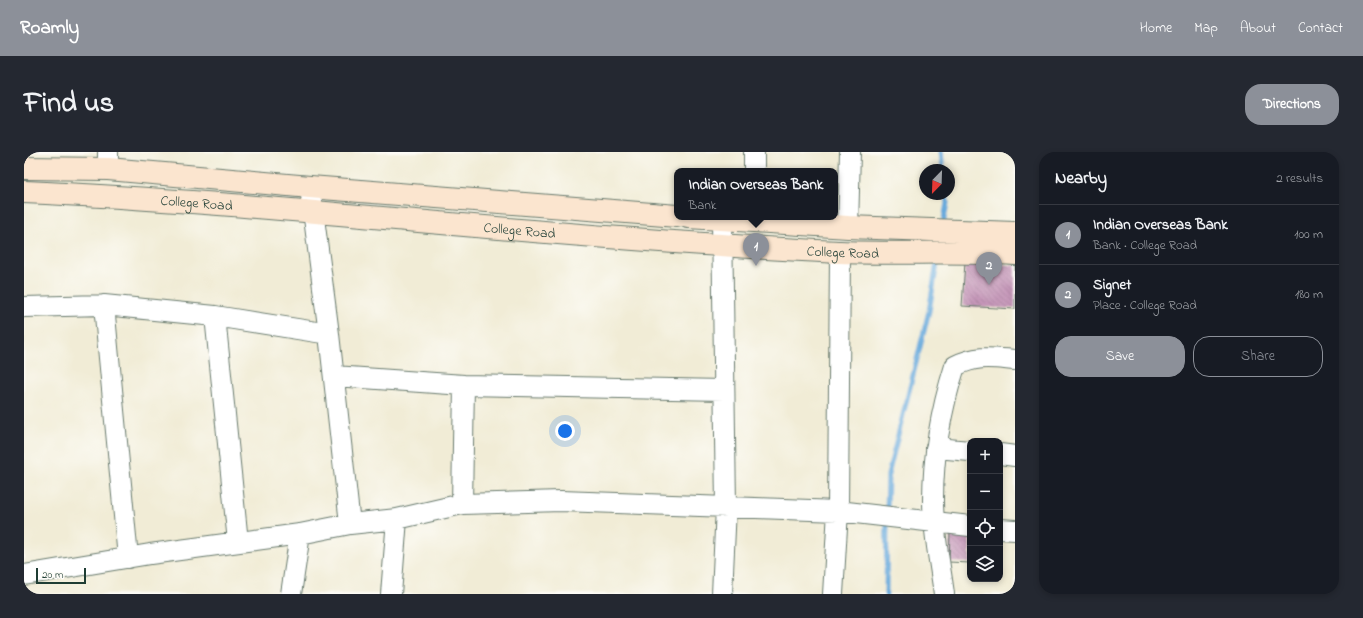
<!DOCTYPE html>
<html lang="en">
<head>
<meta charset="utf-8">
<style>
	:root { --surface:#171b24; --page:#242831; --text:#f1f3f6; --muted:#9ea1a6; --line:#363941; --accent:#8c9099 }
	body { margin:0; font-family:"Indie Flower",sans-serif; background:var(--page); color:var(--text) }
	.controls { position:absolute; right:12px; bottom:12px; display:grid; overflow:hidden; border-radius:8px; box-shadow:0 2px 6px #0003 }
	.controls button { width:36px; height:36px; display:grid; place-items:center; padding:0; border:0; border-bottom:1px solid var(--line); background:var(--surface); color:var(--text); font:20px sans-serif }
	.compass { position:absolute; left:895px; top:12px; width:36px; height:36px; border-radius:50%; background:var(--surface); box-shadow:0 2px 6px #0003; rotate:203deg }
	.scale { position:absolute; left:12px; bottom:10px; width:50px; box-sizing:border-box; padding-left:4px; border:2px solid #1f3d34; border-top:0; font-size:11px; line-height:14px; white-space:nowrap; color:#1f3d34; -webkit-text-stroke:3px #fdfcf7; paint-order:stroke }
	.you { position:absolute; left:541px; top:279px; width:14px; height:14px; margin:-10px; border:3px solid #fff; border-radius:50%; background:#1a73e8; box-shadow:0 0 0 6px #1a73e833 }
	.badge { display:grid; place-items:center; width:26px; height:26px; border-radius:50%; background:var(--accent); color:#fff; font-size:13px; font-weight:700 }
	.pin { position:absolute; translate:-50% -33px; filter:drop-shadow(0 1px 2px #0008) }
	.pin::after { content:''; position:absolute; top:21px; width:14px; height:12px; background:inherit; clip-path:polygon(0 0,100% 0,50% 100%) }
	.popup { position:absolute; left:650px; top:16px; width:164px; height:52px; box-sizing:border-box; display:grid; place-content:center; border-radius:8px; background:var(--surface); filter:drop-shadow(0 1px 3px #0005); font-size:13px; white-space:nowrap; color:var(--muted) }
	.popup b { font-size:15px; color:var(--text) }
	.popup::after { content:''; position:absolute; left:50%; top:100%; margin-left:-8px; border:8px solid transparent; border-top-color:var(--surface) }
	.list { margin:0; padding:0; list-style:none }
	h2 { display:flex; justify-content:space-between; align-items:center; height:52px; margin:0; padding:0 16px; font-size:17px }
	h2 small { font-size:13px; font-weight:400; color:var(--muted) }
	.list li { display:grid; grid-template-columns:26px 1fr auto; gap:12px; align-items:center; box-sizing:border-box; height:60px; padding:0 16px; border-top:1px solid var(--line) }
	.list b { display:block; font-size:15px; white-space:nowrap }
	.list p { margin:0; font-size:13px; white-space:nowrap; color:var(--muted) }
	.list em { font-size:13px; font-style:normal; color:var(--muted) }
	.actions { display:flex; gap:8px; padding:12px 16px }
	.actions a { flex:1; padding:9px 0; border:1px solid var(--accent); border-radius:16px; text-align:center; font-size:14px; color:var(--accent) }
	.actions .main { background:var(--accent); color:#fff }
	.icon { flex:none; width:22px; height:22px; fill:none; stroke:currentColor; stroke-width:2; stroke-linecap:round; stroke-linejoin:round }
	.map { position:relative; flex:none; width:991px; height:442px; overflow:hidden; border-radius:16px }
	header { display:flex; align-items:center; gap:24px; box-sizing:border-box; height:56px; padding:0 20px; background:var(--accent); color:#fff }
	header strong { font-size:19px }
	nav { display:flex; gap:22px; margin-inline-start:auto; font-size:14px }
	.intro { display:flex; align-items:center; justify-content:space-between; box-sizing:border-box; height:96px; padding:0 24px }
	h1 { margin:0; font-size:28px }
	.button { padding:10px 18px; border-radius:16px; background:var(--accent); color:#fff; font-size:14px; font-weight:700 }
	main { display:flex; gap:24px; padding:0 24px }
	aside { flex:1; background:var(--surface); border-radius:16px; box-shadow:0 2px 6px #0003 }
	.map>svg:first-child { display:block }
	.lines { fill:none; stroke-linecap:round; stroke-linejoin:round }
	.stream { stroke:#69aadc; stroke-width:5 }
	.building { fill:url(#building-back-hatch) }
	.street-casing { stroke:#687a6d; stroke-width:22 }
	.secondary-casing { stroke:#687a6d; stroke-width:24 }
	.street { stroke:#fff; stroke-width:20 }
	.secondary { stroke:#fbe5cf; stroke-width:22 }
	.labels { text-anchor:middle; stroke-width:3; stroke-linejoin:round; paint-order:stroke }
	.street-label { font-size:14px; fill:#1f3d34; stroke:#fdfcf7 }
</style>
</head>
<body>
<header>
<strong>Roamly</strong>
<nav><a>Home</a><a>Map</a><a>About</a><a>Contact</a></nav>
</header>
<div class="intro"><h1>Find us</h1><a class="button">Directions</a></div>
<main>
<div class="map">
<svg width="991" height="442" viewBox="0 0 991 442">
	<defs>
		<pattern id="building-back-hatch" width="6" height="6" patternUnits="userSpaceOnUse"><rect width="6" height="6" fill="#c697b9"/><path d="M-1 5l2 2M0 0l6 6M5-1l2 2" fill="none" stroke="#a07c97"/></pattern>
	</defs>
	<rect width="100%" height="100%" fill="#fdfcf7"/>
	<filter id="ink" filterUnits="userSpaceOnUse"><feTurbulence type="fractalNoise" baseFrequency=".025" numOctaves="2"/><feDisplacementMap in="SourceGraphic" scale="8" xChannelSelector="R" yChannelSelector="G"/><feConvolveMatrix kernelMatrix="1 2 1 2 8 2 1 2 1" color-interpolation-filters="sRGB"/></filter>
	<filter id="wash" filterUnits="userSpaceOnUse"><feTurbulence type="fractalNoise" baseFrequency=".012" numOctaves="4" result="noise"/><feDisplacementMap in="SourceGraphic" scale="16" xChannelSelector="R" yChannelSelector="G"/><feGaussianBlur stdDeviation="0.9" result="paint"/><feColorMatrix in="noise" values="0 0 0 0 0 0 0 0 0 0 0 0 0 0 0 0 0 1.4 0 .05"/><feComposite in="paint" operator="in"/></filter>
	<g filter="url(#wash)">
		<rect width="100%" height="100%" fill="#f1ecd6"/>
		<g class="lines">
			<path class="stream" d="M917 0 919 18
				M919 73 923 51 922 42
				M863 361 864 323 905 159 914 105
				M862 442 863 369"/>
		</g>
		<g id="blocks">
			<path class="building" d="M941 110 991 113V157L938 154Z
				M926 382 946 383V411L925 410Z"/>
		</g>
	</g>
	<g filter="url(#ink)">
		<use href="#blocks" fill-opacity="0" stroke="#687a6d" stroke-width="1"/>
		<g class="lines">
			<g class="street-casing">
				<path id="street" d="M84 17V0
					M730 19V0
					M286 35 305 182 326 372
					M698 67 702 355 698 442
					M824 75 826 0
					M80 153 104 406
					M0 155 80 153 191 164 305 182
					M191 164 214 390
					M310 224 440 233 700 238
					M912 296 946 299
					M976 302 991 304
					M438 352 440 233
					M976 377 991 378
					M0 423 126 402 276 382 326 372 373 367 438 352 537 349 814 359 946 374
					M267 442 276 382
					M367 442 373 367
					M809 442 814 359 816 100
					M920 442C916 411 909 380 909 348 909 303 917 258 931 214 954 203 967 206 991 208"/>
			</g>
			<g class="secondary-casing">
				<g id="secondary">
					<path d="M0 16 84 17 286 35 653 64"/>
					<path id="s1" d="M0 40C233 50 464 79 697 93 737 96 777 98 816 100 875 102 933 99 991 102"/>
					<path d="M664 65 824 75 991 81"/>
				</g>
			</g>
			<use href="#street" class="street"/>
			<use href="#secondary" class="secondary"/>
		</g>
	</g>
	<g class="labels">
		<g class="street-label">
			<text dy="5" stroke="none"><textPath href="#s1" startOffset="173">College Road</textPath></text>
			<text dy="5" stroke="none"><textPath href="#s1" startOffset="497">College Road</textPath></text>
			<text dy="5" stroke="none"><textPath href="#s1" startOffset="821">College Road</textPath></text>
		</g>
	</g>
</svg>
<div class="controls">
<button>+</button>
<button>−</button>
<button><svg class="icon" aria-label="locate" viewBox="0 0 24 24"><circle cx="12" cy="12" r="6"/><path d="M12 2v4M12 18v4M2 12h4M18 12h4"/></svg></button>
<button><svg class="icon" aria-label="layers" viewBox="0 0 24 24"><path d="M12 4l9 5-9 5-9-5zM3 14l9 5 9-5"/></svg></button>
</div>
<svg class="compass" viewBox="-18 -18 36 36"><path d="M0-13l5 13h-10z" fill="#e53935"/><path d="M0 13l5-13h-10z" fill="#9ea1a6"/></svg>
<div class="scale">20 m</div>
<div class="you"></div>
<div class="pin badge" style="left:732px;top:114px">1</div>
<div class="popup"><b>Indian Overseas Bank</b>Bank</div>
<div class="pin badge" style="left:965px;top:133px">2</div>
</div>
<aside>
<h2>Nearby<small>2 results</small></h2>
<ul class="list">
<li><span class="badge">1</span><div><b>Indian Overseas Bank</b><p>Bank · College Road</p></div><em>100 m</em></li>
<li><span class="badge">2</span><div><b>Signet</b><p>Place · College Road</p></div><em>180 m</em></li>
</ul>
<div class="actions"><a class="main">Save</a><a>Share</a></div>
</aside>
</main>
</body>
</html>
